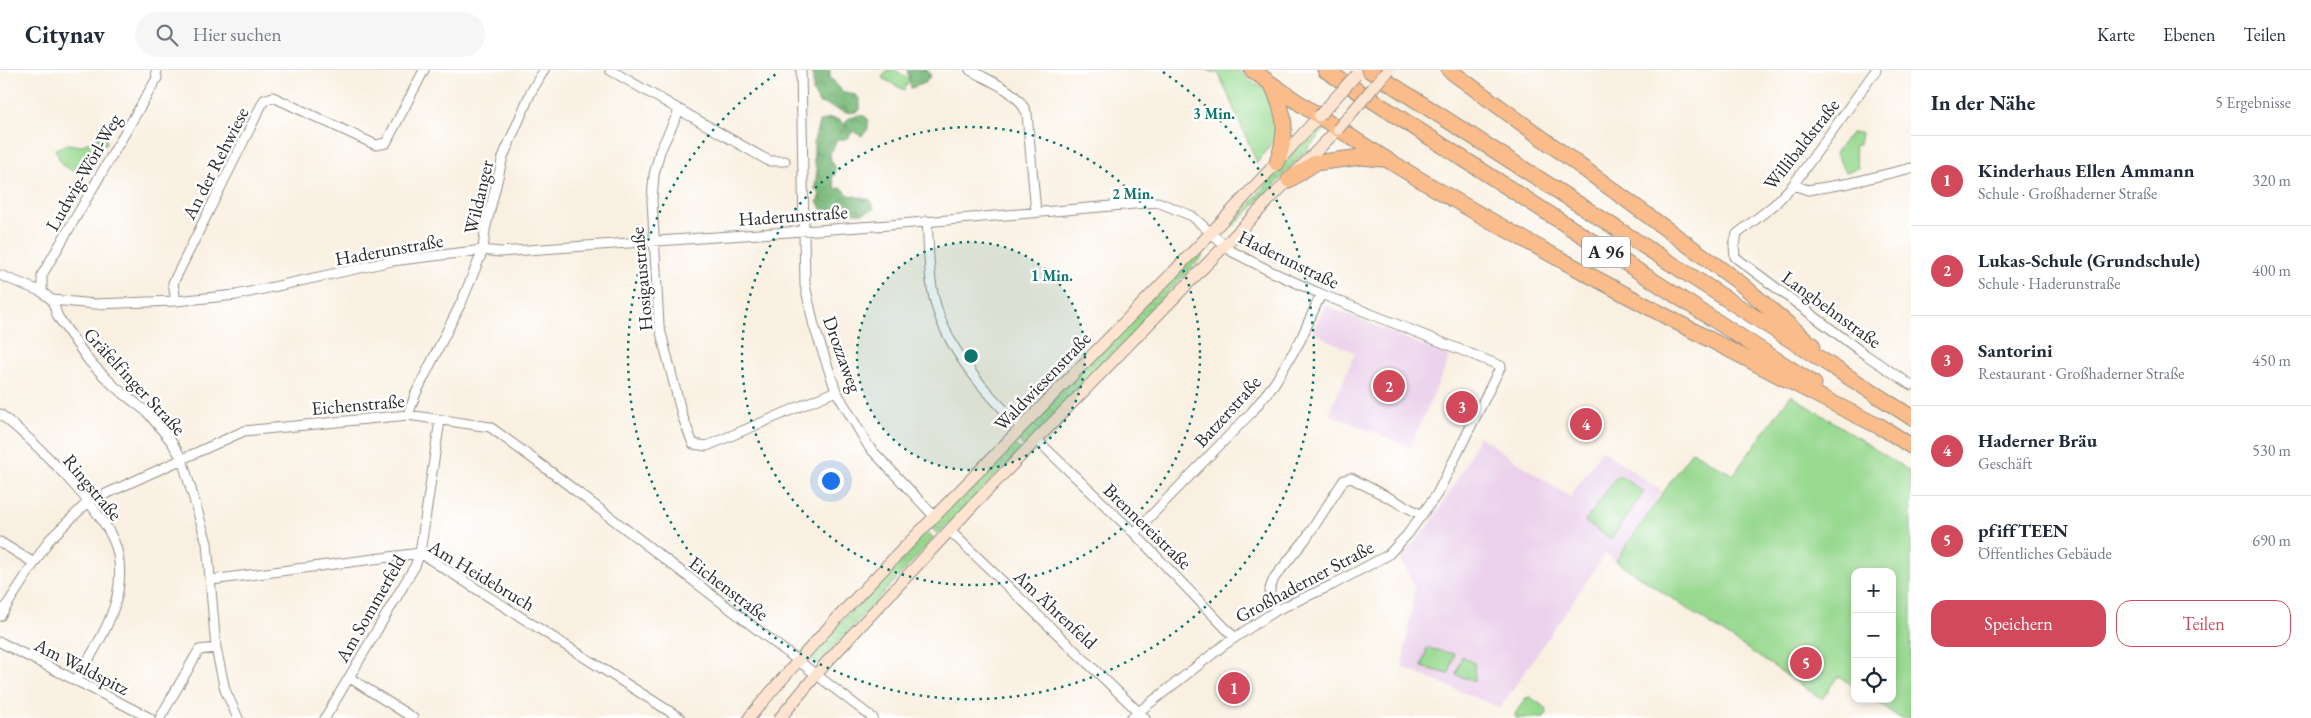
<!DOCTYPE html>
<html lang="de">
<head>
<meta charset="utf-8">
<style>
	:root { --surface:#fff; --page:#f6f6f7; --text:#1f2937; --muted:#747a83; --line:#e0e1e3; --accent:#d1495b }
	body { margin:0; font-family:"EB Garamond",serif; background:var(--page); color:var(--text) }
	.controls { position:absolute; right:15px; bottom:15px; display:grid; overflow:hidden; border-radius:10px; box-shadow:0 2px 8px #0003 }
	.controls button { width:45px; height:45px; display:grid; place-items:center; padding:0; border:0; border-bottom:1px solid var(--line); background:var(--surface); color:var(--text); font:25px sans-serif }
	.you { position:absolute; left:830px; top:410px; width:18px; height:18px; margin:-12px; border:4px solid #fff; border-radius:50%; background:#1a73e8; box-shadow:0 0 0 8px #1a73e833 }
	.badge { display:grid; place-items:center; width:32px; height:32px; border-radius:50%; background:var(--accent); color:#fff; font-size:16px; font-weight:700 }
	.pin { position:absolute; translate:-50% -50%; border:2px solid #fff; box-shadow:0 1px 5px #0006 }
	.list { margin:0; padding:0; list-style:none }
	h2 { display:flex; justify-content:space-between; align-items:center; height:65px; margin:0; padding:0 20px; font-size:21px }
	h2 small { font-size:16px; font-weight:400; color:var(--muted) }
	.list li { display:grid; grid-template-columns:32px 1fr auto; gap:15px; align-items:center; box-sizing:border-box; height:90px; padding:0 20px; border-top:1px solid var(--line) }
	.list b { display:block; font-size:19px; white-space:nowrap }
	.list p { margin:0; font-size:16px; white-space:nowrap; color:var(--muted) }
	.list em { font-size:16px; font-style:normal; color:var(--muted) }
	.actions { display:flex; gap:10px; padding:15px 20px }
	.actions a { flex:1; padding:11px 0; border:1px solid var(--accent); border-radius:15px; text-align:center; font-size:18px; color:var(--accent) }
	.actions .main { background:var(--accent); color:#fff }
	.icon { flex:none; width:28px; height:28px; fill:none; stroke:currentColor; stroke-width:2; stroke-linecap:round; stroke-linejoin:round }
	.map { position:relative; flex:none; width:1911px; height:648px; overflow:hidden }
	header { display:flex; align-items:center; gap:30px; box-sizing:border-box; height:70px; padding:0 25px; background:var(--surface); border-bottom:1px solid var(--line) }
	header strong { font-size:24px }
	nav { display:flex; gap:28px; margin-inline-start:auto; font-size:18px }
	.search { width:350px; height:45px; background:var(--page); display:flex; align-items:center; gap:12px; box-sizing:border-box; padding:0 18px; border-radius:28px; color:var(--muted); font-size:19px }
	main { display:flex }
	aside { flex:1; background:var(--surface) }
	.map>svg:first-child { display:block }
	.built { fill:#ebd1eb }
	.grass { fill:url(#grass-dots); stroke:#62825e }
	.forest { fill:url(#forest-crowns); stroke:#527252 }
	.park { fill:#98d990; stroke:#62825e }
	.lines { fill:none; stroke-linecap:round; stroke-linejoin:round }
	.street-casing { stroke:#928e86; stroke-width:11 }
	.secondary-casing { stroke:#928e86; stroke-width:13 }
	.highway-casing { stroke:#928e86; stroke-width:17 }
	.street { stroke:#fff; stroke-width:9 }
	.secondary { stroke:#fde4d0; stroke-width:11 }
	.highway { stroke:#f9bc8a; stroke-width:15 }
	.secondary-bridge-casing { stroke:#928e86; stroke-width:13; stroke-linecap:butt }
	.secondary-bridge { stroke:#fde4d0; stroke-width:11 }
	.ring { fill:none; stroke:#0f766e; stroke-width:2.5; stroke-dasharray:2.5 5 }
	.labels { text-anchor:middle; stroke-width:5; stroke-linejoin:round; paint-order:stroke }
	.shield { fill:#fff; stroke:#6b6b6b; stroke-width:1 }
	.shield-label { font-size:18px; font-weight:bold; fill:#2b2b2b }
	.street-label { font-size:19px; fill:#2b2b2b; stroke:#fff }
	.centre { fill:#0f766e; stroke:#fff; stroke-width:2.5 }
	.ring-label { font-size:15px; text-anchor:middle; font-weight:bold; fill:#0f766e; stroke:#fff; stroke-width:5; stroke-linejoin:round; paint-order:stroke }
</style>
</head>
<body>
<header>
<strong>Citynav</strong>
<div class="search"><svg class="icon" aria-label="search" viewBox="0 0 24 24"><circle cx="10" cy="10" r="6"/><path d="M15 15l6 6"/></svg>Hier suchen</div>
<nav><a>Karte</a><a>Ebenen</a><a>Teilen</a></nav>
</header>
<main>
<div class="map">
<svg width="1911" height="648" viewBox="0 0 1911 648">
	<defs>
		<pattern id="grass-dots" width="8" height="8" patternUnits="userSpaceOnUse" patternTransform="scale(1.25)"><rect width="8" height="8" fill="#98d990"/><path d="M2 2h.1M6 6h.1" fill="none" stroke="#83ba7c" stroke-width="1.8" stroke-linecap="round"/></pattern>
		<pattern id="forest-crowns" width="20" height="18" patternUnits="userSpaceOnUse" patternTransform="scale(1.25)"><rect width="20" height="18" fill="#7ab97a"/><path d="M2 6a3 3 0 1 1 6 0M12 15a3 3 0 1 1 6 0" fill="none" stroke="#649764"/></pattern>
	</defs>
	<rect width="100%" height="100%" fill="#fff"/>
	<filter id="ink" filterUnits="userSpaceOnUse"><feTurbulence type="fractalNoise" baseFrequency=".02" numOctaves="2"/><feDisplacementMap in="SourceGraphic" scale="10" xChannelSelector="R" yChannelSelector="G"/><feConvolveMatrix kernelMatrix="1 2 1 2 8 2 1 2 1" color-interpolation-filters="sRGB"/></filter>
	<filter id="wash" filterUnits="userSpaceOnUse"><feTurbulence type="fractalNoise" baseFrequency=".0096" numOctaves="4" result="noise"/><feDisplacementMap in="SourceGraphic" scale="20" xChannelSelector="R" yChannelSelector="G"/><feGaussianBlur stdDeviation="1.12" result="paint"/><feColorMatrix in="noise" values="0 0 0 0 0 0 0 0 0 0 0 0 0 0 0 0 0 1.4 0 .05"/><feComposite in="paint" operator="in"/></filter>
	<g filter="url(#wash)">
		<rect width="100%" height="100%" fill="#f9f0e1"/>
		<path class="built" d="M1325 235 1450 287 1410 377 1329 344 1355 283 1312 262Z
			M1479 366 1570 427 1602 380 1662 421 1616 491 1605 484 1500 638 1402 597 1415 516 1400 488 1431 453 1460 405Z"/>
		<path class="grass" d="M1319 52 1327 57 1275 115 1235 155 1232 153C1263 121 1290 85 1319 52Z
			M1199 180 1204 185 1149 241 1146 251 1024 377 1015 368Z
			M1012 371 1021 380 938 464 930 457Z
			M926 460 934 468 817 595 808 587Z"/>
		<path class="forest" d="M813 0H830V7L844 23 856 25 860 30V40C847 48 833 35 819 33L813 21Z
			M907 0H927L931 6 925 13 911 18Z
			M858 45 864 46 868 49V59L862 66 850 60 852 63 848 68 840 70 838 68C834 73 835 79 830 83L831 91 835 96V104L832 108 836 119 842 118 849 125 871 130 874 139 863 143H846L839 146 825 143 817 132 820 124 815 119 817 99 814 93V71L819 52 830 48 840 50 848 59 845 54C848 46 851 49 858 45Z"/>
		<path class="park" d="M887 0H895L910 9 904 20 882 8Z
			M1207 0H1237L1274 27 1276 67 1257 93 1219 4Z
			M1851 63H1861L1859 75 1854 76 1858 98 1846 102 1835 83Z
			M104 64 107 73 90 82 88 100 77 103 62 95 55 79 68 74 81 76Z
			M1791 325 1911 402V648H1900L1872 629H1892V502H1855V617L1838 606 1822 629 1616 491 1692 381 1733 405Z
			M1618 405 1644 422 1611 469 1585 452Z
			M1427 578 1454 584 1449 604 1422 597Z
			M1462 586 1474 593 1475 611 1456 605Z
			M1530 627 1546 638 1547 643 1544 648H1516L1515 644 1526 628Z"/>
	</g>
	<g filter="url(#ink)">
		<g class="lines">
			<g class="street-casing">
				<path id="street" d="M610 0 769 91H785
					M801 0 805 215 814 256 836 321 869 377 934 446
					M970 0C991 12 1018 20 1027 44L1036 142
					M1876 0 1793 115 1774 135 1737 164 1734 175 1735 187 1863 283 1911 315
					M679 41 660 81 654 105 652 130 659 255 682 345 693 374 707 376 836 321
					M1793 115 1808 120 1850 113 1911 98
					M927 151C929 176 928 203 934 228 946 279 984 321 1021 357
					M0 205 42 222 52 230 58 247 89 291 115 317 147 342 171 371 182 389 207 473 216 578 225 620 238 648
					M42 222V205L157 8 156 0
					M52 230 95 234 176 231 236 225 392 191 483 180 500 182 889 155 1158 132 1192 146 1231 181 1270 201 1321 224 1501 296 1437 424 1407 465 1388 485 1332 515 1277 540 1257 553 1224 575 1131 648
					M176 231 173 213 264 30 273 27 376 75 386 73 424 0
					M0 344C32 369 104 439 116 477 122 496 120 519 114 537 106 563 89 588 76 611
					M408 345 416 323 462 231 483 180 485 160 503 87 531 22 544 0
					M1037 370 1134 463 1234 567
					M949 460 1145 648
					M1134 463 1251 343 1274 314 1300 271 1321 224
					M0 472 34 493
					M211 510 420 483 680 648
					M1277 540 1270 528V519L1274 508 1305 470 1344 410 1351 408 1422 445
					M0 546 49 470 88 432 244 361 408 345 490 357 555 405 873 648
					M0 572 150 648
					M350 608 413 648
					M160 648 199 580 216 578
					M325 648 415 496 420 483 440 350"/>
			</g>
			<g class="secondary-casing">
				<path id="secondary" d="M749 648C822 560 903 479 982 398 1095 281 1211 167 1319 46
					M780 648 826 593 976 432 1338 59"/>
			</g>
			<g class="highway-casing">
				<path id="highway" d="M1252 0C1353 73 1459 134 1567 193 1673 251 1780 307 1888 361
					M1325 0 1814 314
					M1369 0 1911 347
					M1449 0 1740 213 1812 275
					M1272 15C1286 45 1288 62 1277 93
					M1289 110 1315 93 1361 87 1382 89
					M1880 356 1911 376"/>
			</g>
			<use href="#street" class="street"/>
			<use href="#secondary" class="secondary"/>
			<use href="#highway" class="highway"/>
			<g class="secondary-bridge-casing">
				<path id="secondary-bridge" d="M1319 46 1356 5
					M1338 59 1388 0"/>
			</g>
			<use href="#secondary-bridge" class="secondary-bridge"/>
		</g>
	</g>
	<circle cx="971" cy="286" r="114" fill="#0f766e" fill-opacity=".12"/>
	<g class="ring">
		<circle cx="971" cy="286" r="114"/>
		<circle cx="971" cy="286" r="229"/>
		<path d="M1163 2A343 343 0 1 1 779 2"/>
	</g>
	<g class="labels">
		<rect class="shield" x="1582" y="166.5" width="48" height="31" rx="4"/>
		<g class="shield-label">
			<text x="1606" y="188">A 96</text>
		</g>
		<g class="street-label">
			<text transform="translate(1801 74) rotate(-52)" y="7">Willibaldstraße</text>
			<text transform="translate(215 93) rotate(-63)" y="7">An der Rehwiese</text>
			<text transform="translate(83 102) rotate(-60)" y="7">Ludwig-Wörl-Weg</text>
			<text transform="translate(478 127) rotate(-77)" y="7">Wildanger</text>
			<text transform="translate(793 145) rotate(-4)" y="7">Haderunstraße</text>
			<text transform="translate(389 179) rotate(-10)" y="7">Haderunstraße</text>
			<text transform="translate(1289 189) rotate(26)" y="7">Haderunstraße</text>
			<text transform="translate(641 209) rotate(-95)" y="7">Hosigaustraße</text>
			<text transform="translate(1832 239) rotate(36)" y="7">Langbehnstraße</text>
			<text transform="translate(843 284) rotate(70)" y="7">Drozzaweg</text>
			<text transform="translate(135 311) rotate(47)" y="7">Gräfelfinger Straße</text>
			<text transform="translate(1042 311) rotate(-46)" y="7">Waldwiesenstraße</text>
			<text transform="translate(358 334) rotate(-5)" y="7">Eichenstraße</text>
			<text transform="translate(1227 341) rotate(-48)" y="7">Batzerstraße</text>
			<text transform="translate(93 417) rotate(50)" y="7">Ringstraße</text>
			<text transform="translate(1148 456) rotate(44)" y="7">Brennereistraße</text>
			<text transform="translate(482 505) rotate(31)" y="7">Am Heidebruch</text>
			<text transform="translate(1304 511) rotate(-28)" y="7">Großhaderner Straße</text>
			<text transform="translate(729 518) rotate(37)" y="7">Eichenstraße</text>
			<text transform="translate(370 538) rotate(-60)" y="7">Am Sommerfeld</text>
			<text transform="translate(1056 539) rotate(43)" y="7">Am Ährenfeld</text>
			<text transform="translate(82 596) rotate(27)" y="7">Am Waldspitz</text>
		</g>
	</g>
	<circle cx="971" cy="286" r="8" class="centre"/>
	<g class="ring-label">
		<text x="1214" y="49">3 Min.</text>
		<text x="1133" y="129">2 Min.</text>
		<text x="1052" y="211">1 Min.</text>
	</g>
</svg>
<div class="controls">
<button>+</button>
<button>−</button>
<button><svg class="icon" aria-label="locate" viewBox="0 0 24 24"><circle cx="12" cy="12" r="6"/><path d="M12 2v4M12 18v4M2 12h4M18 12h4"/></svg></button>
</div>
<div class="you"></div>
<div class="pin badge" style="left:1234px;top:618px">1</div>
<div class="pin badge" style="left:1389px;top:316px">2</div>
<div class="pin badge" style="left:1462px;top:337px">3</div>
<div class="pin badge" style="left:1586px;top:354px">4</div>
<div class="pin badge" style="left:1806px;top:593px">5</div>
</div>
<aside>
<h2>In der Nähe<small>5 Ergebnisse</small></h2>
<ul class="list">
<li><span class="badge">1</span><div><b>Kinderhaus Ellen Ammann</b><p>Schule · Großhaderner Straße</p></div><em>320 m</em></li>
<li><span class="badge">2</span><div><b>Lukas-Schule (Grundschule)</b><p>Schule · Haderunstraße</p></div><em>400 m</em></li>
<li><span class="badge">3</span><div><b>Santorini</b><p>Restaurant · Großhaderner Straße</p></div><em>450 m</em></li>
<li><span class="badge">4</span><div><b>Haderner Bräu</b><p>Geschäft</p></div><em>530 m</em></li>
<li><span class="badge">5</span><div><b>pfiffTEEN</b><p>Öffentliches Gebäude</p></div><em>690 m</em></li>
</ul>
<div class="actions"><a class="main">Speichern</a><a>Teilen</a></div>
</aside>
</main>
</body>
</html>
